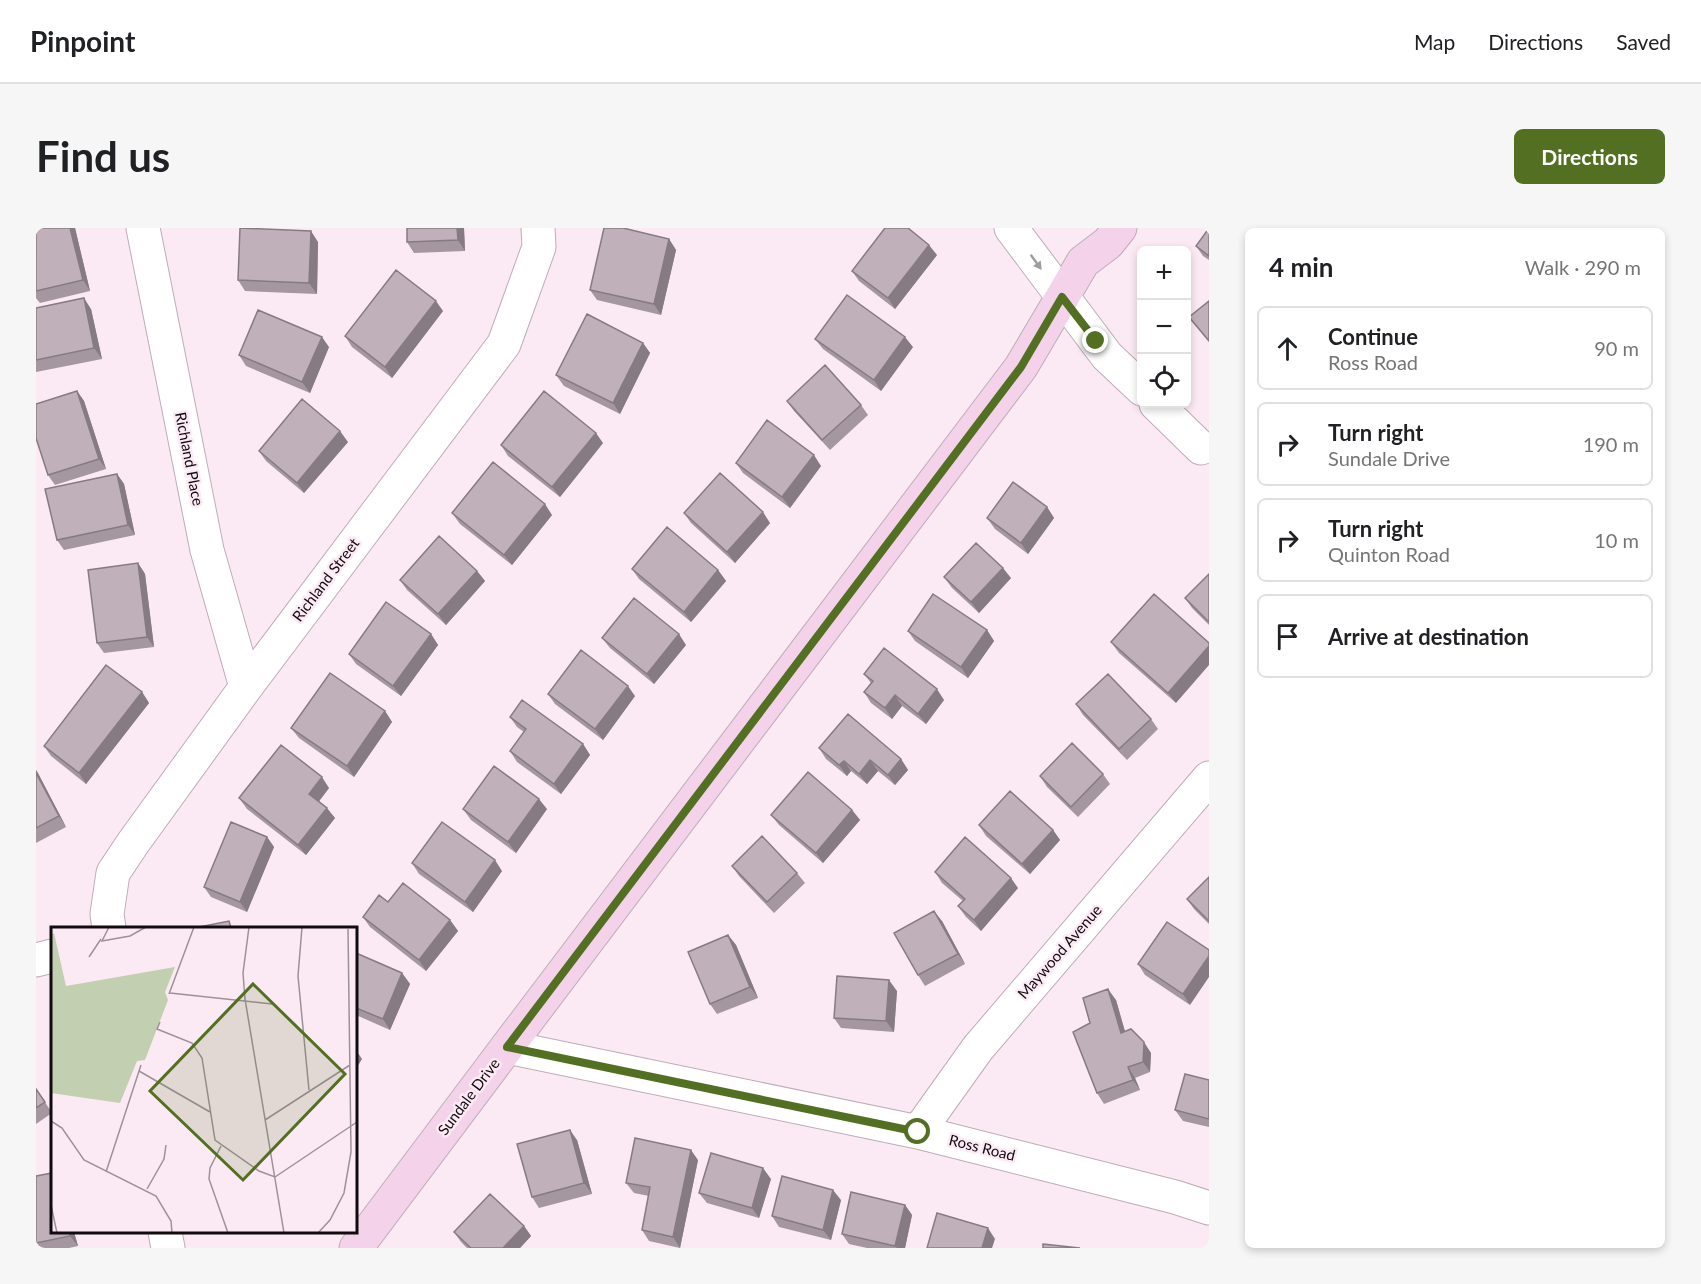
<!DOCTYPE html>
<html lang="en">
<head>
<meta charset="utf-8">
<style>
	:root { --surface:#fff; --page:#f6f6f6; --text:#202124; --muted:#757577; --line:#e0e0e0; --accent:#536f22 }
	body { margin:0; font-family:Lato,sans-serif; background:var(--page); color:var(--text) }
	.controls { position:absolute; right:18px; top:18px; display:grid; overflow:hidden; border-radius:9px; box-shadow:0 3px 9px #0003 }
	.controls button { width:54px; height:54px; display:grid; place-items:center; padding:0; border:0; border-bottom:2px solid var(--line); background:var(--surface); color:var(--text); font:30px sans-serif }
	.stop { position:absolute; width:18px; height:18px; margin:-14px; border:4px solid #536f22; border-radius:50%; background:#fff }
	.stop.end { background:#536f22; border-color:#fff; box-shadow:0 2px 6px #0008 }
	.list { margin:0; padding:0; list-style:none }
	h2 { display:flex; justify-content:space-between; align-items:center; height:78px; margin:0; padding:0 24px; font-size:26px }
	h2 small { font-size:20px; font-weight:400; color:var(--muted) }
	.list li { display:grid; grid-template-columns:39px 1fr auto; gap:18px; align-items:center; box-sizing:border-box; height:84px; margin:0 12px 12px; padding:0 12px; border:2px solid var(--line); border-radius:9px }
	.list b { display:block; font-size:22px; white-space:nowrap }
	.list p { margin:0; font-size:20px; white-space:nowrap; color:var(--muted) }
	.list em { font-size:20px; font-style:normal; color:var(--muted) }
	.icon { flex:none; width:33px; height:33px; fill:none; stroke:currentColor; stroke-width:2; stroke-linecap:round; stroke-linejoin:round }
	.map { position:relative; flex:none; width:1173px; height:1020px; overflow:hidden; border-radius:9px }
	header { display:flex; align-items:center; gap:36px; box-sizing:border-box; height:84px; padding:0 30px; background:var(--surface); border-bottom:2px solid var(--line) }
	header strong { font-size:28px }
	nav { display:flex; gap:33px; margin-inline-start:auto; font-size:21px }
	.intro { display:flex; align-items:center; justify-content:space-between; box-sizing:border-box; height:144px; padding:0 36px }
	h1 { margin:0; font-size:42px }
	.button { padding:15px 27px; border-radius:9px; background:var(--accent); color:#fff; font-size:21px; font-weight:700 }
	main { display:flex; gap:36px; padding:0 36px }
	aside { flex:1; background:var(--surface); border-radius:9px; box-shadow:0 3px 9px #0003 }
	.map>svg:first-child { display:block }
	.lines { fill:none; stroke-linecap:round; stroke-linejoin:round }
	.street-casing { stroke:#bdadb8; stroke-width:35 }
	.secondary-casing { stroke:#bdadb8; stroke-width:35 }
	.street { stroke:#fff; stroke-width:33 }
	.secondary { stroke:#f3d2ea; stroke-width:33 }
	.wall { fill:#a597a0 }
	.shaded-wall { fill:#867b82 }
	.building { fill:#c0b0ba; stroke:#867b82; stroke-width:1.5 }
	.oneway { fill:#a09d9f }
	.route { stroke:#536f22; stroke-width:8 }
	.labels { text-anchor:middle; stroke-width:5; stroke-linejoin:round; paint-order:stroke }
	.street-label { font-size:15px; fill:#110b0f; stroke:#fbeaf4 }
	.inset-road { fill:none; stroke:#9d9198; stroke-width:1.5 }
	.view { fill:#536f22; fill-opacity:0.15; stroke:#536f22; stroke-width:3 }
	.inset-edge { fill:none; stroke:#110b0f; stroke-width:3 }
</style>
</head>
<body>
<header>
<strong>Pinpoint</strong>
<nav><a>Map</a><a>Directions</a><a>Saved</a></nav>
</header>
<div class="intro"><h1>Find us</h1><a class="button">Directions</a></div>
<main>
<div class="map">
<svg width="1173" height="1020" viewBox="0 0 1173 1020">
	<rect width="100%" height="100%" fill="#fbeaf4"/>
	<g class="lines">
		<g class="street-casing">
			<path id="street" d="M107 0 171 322 210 459
				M975 0 1071 128 1106 161
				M1120 176 1165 220
				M73 700 71 686 77 645 97 615 210 459 468 116 503 19 502 0
				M0 732 16 728
				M471 819 882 904 1139 969 1173 980
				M882 904 942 820 1173 550
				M129 1004 132 1020"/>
		</g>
		<g class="secondary-casing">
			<path id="secondary" d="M320 1020 471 819 985 139 1047 34 1072 15 1084 0"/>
		</g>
		<use href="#street" class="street"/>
		<use href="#secondary" class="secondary"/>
	</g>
	<path class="wall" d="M0 0H39L54 63 4 75 0 70Z
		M428 0 429 23 378 25 371 14Z
		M1173 0V32L1167 28 1160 18Z
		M633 11 640 22 625 87 561 72 554 62Z
		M282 14 281 66 209 63 202 52Z
		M901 27 859 81 823 53 816 43Z
		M0 80 55 81 66 131 0 144Z
		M407 83 356 150 316 119 309 108Z
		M779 111 877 119 845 163 787 121Z
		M607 115 614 125 584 186 528 158 520 147Z
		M293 119 274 165 210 138 203 127Z
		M41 163 48 173 70 241 19 257 12 247Z
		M751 173 825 177 832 187 794 222 758 183Z
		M312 214 268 265 230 233 223 223Z
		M567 215 524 269 472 228 465 217Z
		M700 235 785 238 754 280 707 245Z
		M81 246 88 256 99 307 28 322 21 312Z
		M1011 279 1018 290 992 326 959 301 951 290Z
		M416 285 516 287 476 337 424 296Z
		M648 285 734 295 699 335 655 295Z
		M102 335 109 346 118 419 68 425 61 415Z
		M596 341 682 342 690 353 655 394 603 351Z
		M441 343 449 353 410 397 371 362 364 352Z
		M1173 346V397L1156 380 1149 370Z
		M908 349 975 350 943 385 916 360Z
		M1118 366 1140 475 1083 425 1075 414Z
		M951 402 958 413 932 450 879 413 872 403Z
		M395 406 402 417 365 468 320 436 313 426Z
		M566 410 650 417 618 456 574 420Z
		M828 446 908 472 890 496 866 478 856 491 835 475 828 464 835 455Z
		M106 464 113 475 50 556 15 528 8 518Z
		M512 466 599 468 567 512 519 476Z
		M1040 476 1115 491 1122 501 1091 532 1047 487Z
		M349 483 356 494 318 549 263 510 255 500Z
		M474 489 547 516 554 527 525 566 481 534 474 523 488 504 481 499Z
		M783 520 865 531 872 542 859 557 842 543 831 556 815 543 811 548 790 531Z
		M0 542 30 599 0 615Z
		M1067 546 1074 556 1042 589 1011 559 1004 548Z
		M293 560 283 573 299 590 270 627 211 581 203 570Z
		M427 581H511L480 625 435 592Z
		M816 582 824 592 787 635 743 597 735 587Z
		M943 597 1017 602 1024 612 994 646 950 608Z
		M231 609 238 619 211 684 175 669 168 659Z
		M376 635 466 643 437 684 383 646Z
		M696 638 761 645 769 655 738 685 703 648Z
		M899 644 982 660 945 703 930 689 922 678 927 673 906 655Z
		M1173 649V696L1158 681 1151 671Z
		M352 674 414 692 422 703 390 743 334 699 327 689Z
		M906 693 929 736 889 758 882 747Z
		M1131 694 1154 777 1109 747 1102 736Z
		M692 707 700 717 722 770 681 786 674 776Z
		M320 725 366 745 374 756 354 802 320 787Z
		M861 763 858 804 805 800 798 790Z
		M1080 772 1089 803 1115 825 1114 844 1099 850 1104 862 1068 876 1061 865 1054 795Z
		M1173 852V899L1147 893 1139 882Z
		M0 860 16 885 0 896Z
		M541 912 556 966 503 980 496 969Z
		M662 932 644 1020 613 1013 606 1002 613 968 598 965 590 955Z
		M0 948 38 1004 42 1018 33 1020H0Z
		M735 951 723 990 671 975 663 965Z
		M805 972 795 1012 743 999 736 988Z
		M869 977 876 987 869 1020H831L813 1016 806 1006Z
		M488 998 495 1008 484 1020H431L425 1014 418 1004Z"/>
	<path class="shaded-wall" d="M34 0H39L54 63 47 52Z
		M421 0H428L429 23 422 12Z
		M275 3 282 14 281 66 273 55Z
		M633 11 640 22 625 87 618 76Z
		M893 17 901 27 859 81 852 70Z
		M48 70 55 81 66 131 58 120Z
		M400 73 407 83 356 150 349 139Z
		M286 109 293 119 274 165 266 154Z
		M869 109 877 119 845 163 838 152Z
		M607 115 614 125 584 186 577 175Z
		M41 163 48 173 70 241 63 231Z
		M304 203 312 214 268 265 261 255Z
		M560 205 567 215 524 269 516 259Z
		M778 227 785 238 754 280 746 269Z
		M81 246 88 256 99 307 92 297Z
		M509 276 516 287 476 337 468 327Z
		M1011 279 1018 290 992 326 985 315Z
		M727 284 734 295 699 335 691 324Z
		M102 335 109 346 118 419 111 409Z
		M967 340 975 350 943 385 935 374Z
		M682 342 690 353 655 394 648 384Z
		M441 343 449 353 410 397 402 386Z
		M951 402 958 413 932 450 925 439Z
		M395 406 402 417 365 468 357 458Z
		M643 406 650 417 618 456 611 446Z
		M1173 418V437L1140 475 1132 465Z
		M592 458 599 468 567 512 559 501Z
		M901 461 908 472 890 496 882 486Z
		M106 464 113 475 50 556 43 545Z
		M859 467 866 478 856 491 849 480Z
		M349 483 356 494 318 549 311 538Z
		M547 516 554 527 525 566 518 556Z
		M865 531 872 542 859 557 852 547Z
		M834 532 842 543 831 556 823 546Z
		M808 533 815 543 811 548 803 537Z
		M0 542 2 545 30 599 23 588 0 545Z
		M286 549 293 560 281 576 273 566Z
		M503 571 511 581 480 625 472 614Z
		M291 580 299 590 270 627 262 617Z
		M816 582 824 592 787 635 780 625Z
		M1017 602 1024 612 994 646 986 636Z
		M231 609 238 619 211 684 204 674Z
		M459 632 466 643 437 684 429 674Z
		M975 650 982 660 945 703 938 692Z
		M898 683 906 693 929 736 922 726Z
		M414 692 422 703 390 743 383 732Z
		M692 707 700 717 722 770 714 759Z
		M1173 728V749L1154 777 1147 766Z
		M366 745 374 756 354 802 347 791Z
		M853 752 861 763 858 804 850 793Z
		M1072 761 1080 772 1092 815 1085 805Z
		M1108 814 1115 825 1114 844 1107 834Z
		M320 822 326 831 320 841Z
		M1092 839 1099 850 1104 862 1097 852Z
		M534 902 541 912 556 966 548 955Z
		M655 922 662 932 644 1020 637 1009Z
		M727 940 735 951 723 990 716 980Z
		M797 962 805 972 795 1012 787 1002Z
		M869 977 876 987 869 1020H861L859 1018Z
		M488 998 495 1008 484 1020H467Z
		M952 1000 959 1011 956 1020H946Z
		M34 1004H38L42 1018 34 1008Z"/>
	<path class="building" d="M0 0H34L47 52 0 63Z
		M204 0 275 3 273 55 202 52Z
		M371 0H421L422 12 371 14Z
		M568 0H587L633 11 618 76 554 62Z
		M849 0H872L893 17 852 70 816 43Z
		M1173 0V28L1160 18Z
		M360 42 400 73 349 139 309 108Z
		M811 67 869 109 838 152 779 111Z
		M48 70 58 120 0 132V80Z
		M1173 73V113L1153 89Z
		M222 82 286 109 266 154 203 127Z
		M551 86 607 115 577 175 520 147Z
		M789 137 825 177 786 212 751 173Z
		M41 163 63 231 12 247 0 210V176Z
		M508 163 560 205 516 259 465 217Z
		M266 171 304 203 261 255 223 223Z
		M731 192 778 227 746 269 700 235Z
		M457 234 509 276 468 327 416 285Z
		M684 245 727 284 691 324 648 285Z
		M81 246 92 297 21 312 9 261Z
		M977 254 1011 279 985 315 951 290Z
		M631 299 682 342 648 384 596 341Z
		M403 308 441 343 402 386 364 352Z
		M940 315 967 340 935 374 908 349Z
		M102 335 111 409 61 415 52 342Z
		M1173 346V394L1149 370Z
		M897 366 951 402 925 439 872 403Z
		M1118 366 1173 415V418L1132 465 1075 414Z
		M598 370 643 406 611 446 566 410Z
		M350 374 395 406 357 458 313 426Z
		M848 420 901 461 882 486 859 467 849 480 828 464 837 453 828 446Z
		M545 422 592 458 559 501 512 466Z
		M70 437 106 464 43 545 8 518Z
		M294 445 349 483 311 538 255 500Z
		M1072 446 1115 491 1083 521 1040 476Z
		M486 472 547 516 518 556 474 523 490 501 474 489Z
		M812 486 865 531 852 547 834 532 823 546 808 533 803 537 783 520Z
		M1036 515 1067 546 1035 579 1004 548Z
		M245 517 286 549 273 566 291 580 262 617 203 570Z
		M458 538 503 571 472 614 427 581Z
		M772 544 816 582 780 625 735 587Z
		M0 545 23 588 0 600Z
		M974 563 1017 602 986 636 943 597Z
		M195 594 231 609 204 674 168 659Z
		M406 594 459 632 429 674 376 635Z
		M726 608 761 645 731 674 696 638Z
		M929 609 975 650 938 692 922 678 929 671 899 644Z
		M1173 649V693L1151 671Z
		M367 655 414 692 383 732 327 689 343 667 352 674Z
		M898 683 922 726 882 747 858 705Z
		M193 693 195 700H158Z
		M1131 694 1173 722V728L1147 766 1102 736Z
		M692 707 714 759 674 776 652 724Z
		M320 725 366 745 347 791 320 780Z
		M801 748 853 752 850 793 798 790Z
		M1072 761 1085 805 1095 801 1108 814 1107 834 1092 839 1097 852 1061 865 1037 804 1054 795 1047 770Z
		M1149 846 1173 852V891L1139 882Z
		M0 861 9 874 0 880Z
		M534 902 548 955 496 969 481 916Z
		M599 910 655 922 637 1009 606 1002 614 959 590 955Z
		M675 925 727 940 716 980 663 965Z
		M16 945V1004H34V1008L0 1015V948Z
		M746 948 797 962 787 1002 736 988Z
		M815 964 869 977 859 1018 806 1006Z
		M454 966 488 998 467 1020H435L418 1004Z
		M901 985 952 1000 946 1020H891Z
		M1007 1016 1044 1020H1007Z"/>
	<defs><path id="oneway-solid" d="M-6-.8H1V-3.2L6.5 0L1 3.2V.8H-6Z" transform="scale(1.5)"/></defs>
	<use class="oneway" href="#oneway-solid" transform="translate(1000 34) rotate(54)"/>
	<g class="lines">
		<path class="route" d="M882 904 471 819 985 139 1026 69 1060 113"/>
	</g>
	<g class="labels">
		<g class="street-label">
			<text transform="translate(153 231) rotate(79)" y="5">Richland Place</text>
			<text transform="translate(290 352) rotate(-53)" y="5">Richland Street</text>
			<text transform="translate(1024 724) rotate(-49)" y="5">Maywood Avenue</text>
			<text transform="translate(433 869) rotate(-53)" y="5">Sundale Drive</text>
			<text transform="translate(946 920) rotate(14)" y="5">Ross Road</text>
		</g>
	</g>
	<g transform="translate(15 699)">
		<rect width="306" height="306" fill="#fbeaf4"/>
		<path d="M3 6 15 59 124 40 114 65 117 73 94 133 86 134 69 176 0 166V8Z" fill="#c2cfb1"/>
		<path class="inset-road" d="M58 0 51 14 79 9 95 0M198 0 192 46 194 72 233 306M251 0 247 49 258 163M38 30 50 12M119 66 221 77M118 67 143 0M109 95 106 102 141 116 151 131 164 213 208 244 224 250 306 195M88 144 159 185M214 193 299 138M0 194 11 201 33 233 105 269 120 294 121 306M170 219 159 241 158 252 177 306M55 245 90 138M96 262 113 232 115 218M0 278 6 306M267 306 279 293 293 266 300 225 297 2"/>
		<path class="view" d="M202 57 294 147 192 253 99 164Z"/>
		<rect width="306" height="306" class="inset-edge"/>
	</g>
</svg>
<div class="controls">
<button>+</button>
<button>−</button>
<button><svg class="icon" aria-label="locate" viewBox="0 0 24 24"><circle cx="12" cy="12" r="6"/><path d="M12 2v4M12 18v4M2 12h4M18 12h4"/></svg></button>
</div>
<div class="stop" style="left:882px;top:904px"></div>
<div class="stop end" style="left:1060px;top:113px"></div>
</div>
<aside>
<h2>4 min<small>Walk · 290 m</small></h2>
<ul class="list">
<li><svg class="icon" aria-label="ahead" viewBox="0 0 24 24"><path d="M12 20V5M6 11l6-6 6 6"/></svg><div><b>Continue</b><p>Ross Road</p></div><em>90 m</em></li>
<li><svg class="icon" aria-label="right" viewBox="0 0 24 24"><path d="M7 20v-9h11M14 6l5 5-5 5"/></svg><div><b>Turn right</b><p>Sundale Drive</p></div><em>190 m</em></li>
<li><svg class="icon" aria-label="right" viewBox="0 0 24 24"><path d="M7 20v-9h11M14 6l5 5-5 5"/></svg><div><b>Turn right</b><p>Quinton Road</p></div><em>10 m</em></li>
<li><svg class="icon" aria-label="arrive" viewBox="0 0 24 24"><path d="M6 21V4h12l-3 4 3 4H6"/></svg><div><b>Arrive at destination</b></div></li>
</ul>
</aside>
</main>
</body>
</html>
